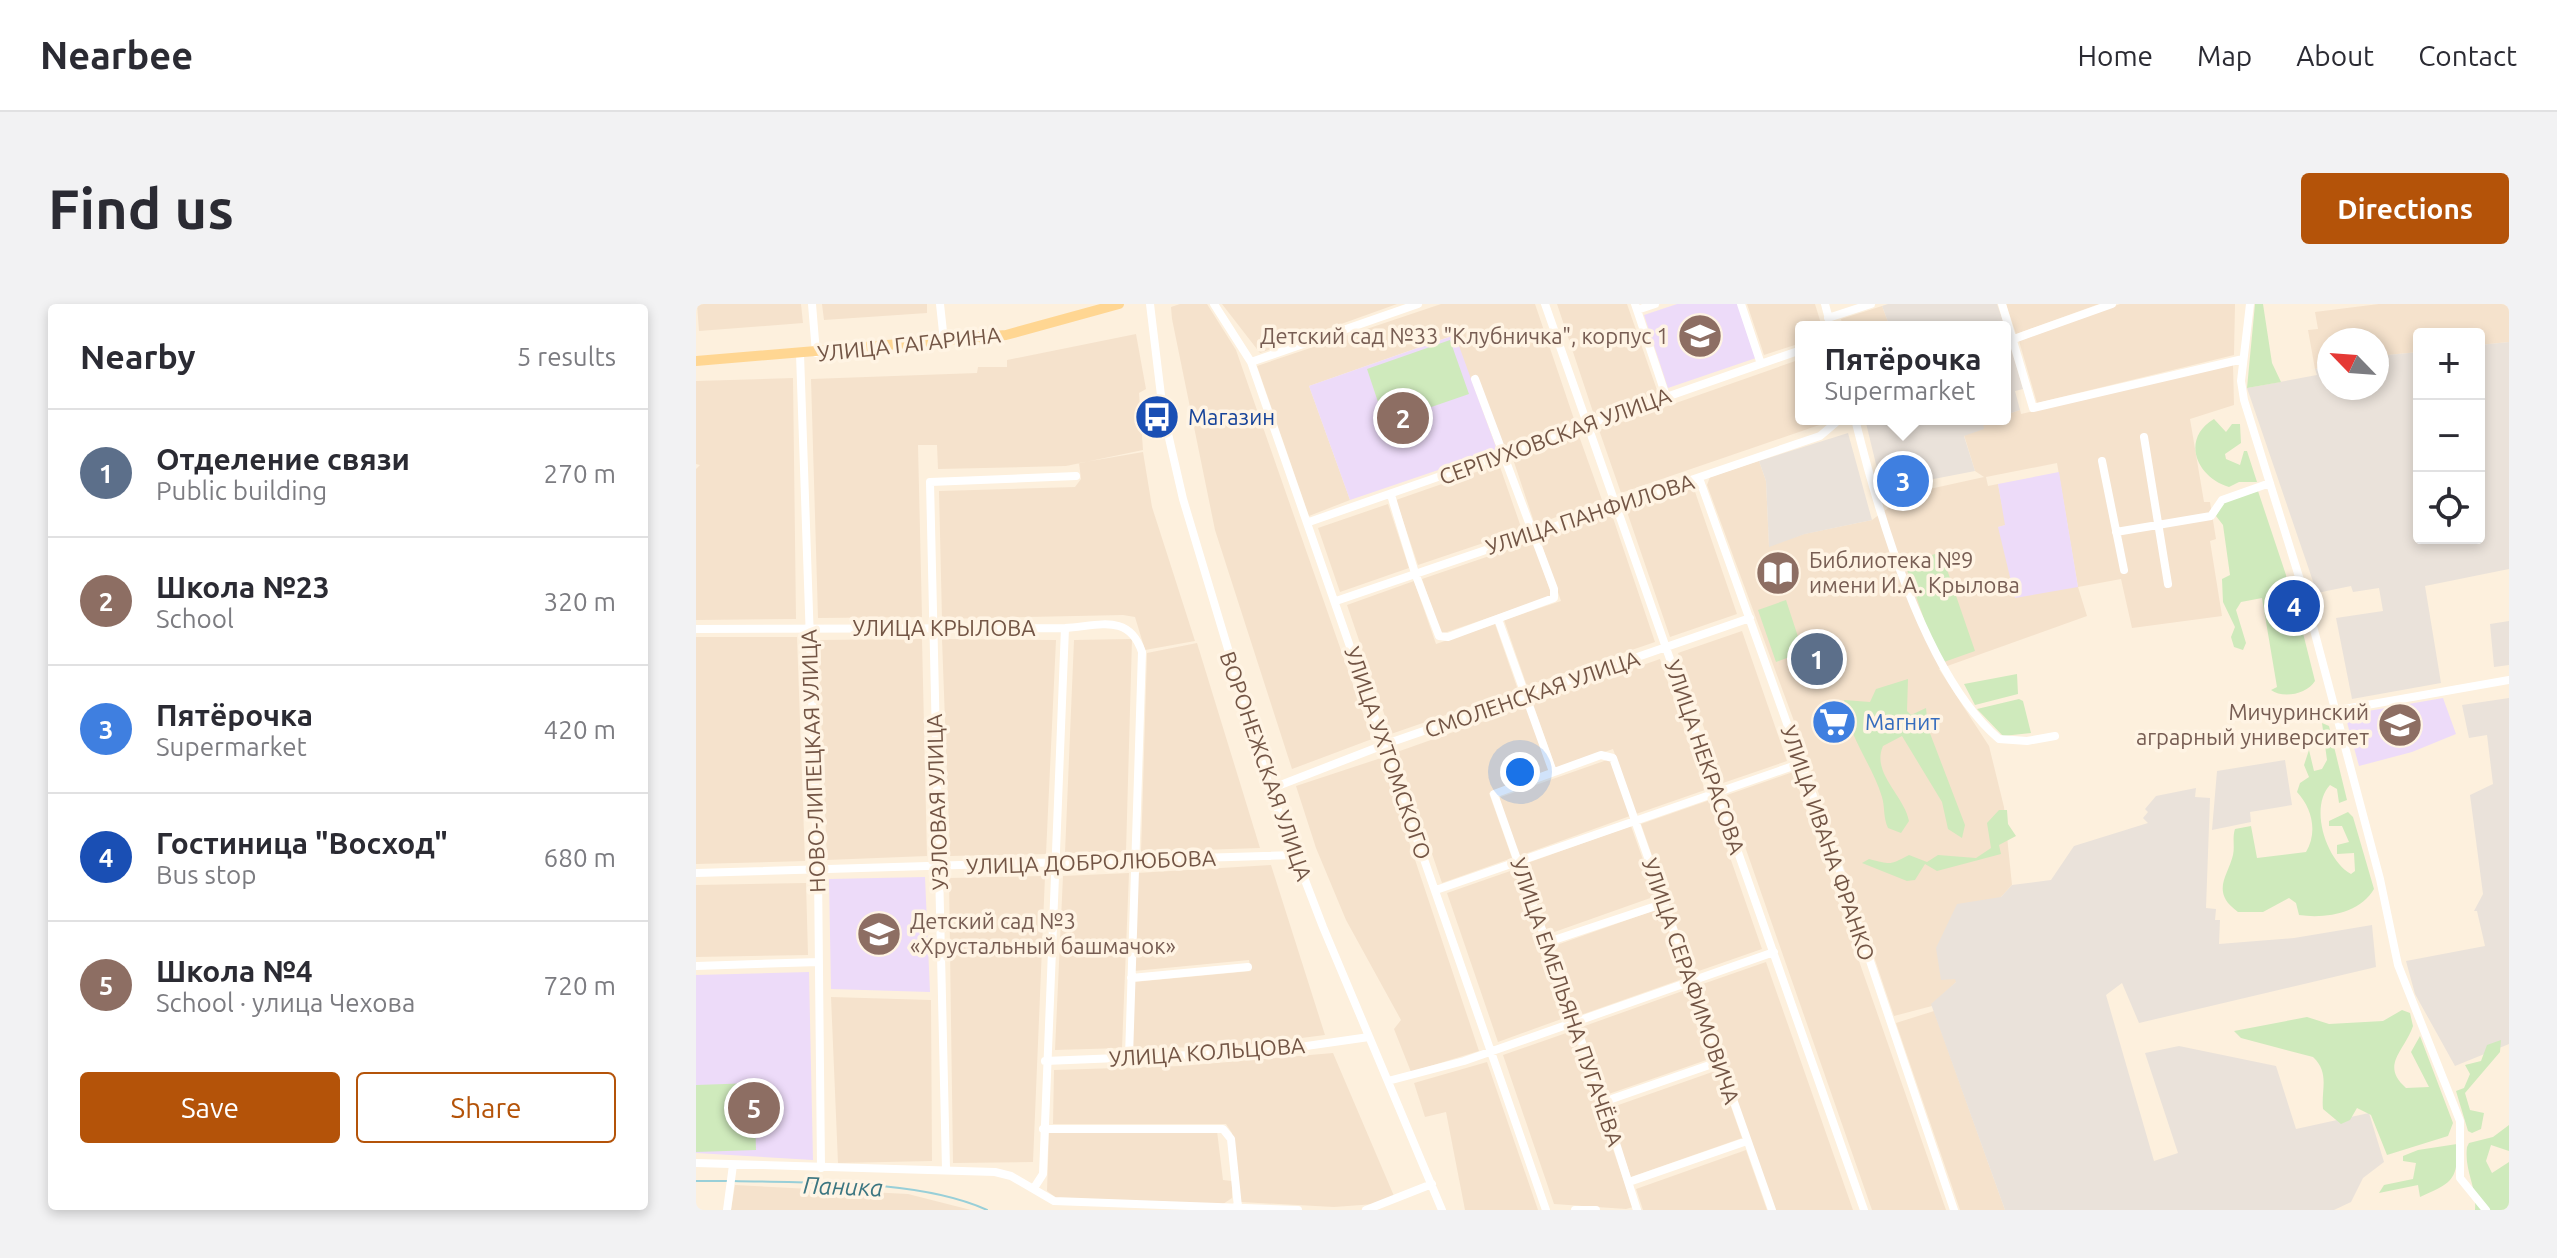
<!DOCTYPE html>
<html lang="en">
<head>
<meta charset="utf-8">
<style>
	:root { --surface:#fff; --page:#f2f2f3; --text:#2b2b33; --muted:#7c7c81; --line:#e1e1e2; --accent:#b45309 }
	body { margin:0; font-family:Ubuntu,sans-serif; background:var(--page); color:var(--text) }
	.controls { position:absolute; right:24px; top:24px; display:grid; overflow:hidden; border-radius:8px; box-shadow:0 4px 12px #0003 }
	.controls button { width:72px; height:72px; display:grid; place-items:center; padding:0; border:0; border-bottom:2px solid var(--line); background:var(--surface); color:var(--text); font:40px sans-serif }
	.compass { position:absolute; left:1621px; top:24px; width:72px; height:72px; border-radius:50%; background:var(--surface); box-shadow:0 4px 12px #0003; rotate:295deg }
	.you { position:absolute; left:824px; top:468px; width:28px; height:28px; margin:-20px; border:6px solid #fff; border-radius:50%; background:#1a73e8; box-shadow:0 0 0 12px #1a73e833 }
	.badge { display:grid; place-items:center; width:52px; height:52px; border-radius:50%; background:var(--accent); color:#fff; font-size:26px; font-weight:700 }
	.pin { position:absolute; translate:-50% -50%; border:4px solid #fff; box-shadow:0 2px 8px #0006 }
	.popup { position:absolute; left:1099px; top:17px; width:216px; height:104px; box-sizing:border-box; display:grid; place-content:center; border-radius:8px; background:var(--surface); filter:drop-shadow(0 2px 6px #0005); font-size:26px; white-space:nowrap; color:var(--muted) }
	.popup b { font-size:30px; color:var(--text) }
	.popup::after { content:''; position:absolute; left:50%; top:100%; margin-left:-16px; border:16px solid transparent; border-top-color:var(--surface) }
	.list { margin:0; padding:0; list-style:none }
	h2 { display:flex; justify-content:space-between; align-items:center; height:104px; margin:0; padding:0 32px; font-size:34px }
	h2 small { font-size:26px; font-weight:400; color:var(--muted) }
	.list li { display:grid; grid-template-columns:52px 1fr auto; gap:24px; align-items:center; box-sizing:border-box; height:128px; padding:0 32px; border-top:2px solid var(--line) }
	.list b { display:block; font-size:30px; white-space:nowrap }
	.list p { margin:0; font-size:26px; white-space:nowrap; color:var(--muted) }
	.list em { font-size:26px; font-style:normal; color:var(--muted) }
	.actions { display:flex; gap:16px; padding:24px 32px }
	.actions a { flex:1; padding:18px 0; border:2px solid var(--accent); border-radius:8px; text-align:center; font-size:28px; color:var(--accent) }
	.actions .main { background:var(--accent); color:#fff }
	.icon { flex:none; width:44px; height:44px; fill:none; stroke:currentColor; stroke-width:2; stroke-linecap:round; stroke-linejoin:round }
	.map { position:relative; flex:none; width:1813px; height:906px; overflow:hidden; border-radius:8px }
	header { display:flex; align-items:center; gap:48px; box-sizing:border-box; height:112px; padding:0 40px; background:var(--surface); border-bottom:2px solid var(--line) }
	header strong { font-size:38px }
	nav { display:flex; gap:44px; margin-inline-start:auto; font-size:28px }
	.intro { display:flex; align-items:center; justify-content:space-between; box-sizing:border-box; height:192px; padding:0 48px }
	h1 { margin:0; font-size:56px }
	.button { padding:20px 36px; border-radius:8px; background:var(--accent); color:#fff; font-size:28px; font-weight:700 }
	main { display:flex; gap:48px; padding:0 48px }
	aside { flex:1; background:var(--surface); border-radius:8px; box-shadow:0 4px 12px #0003 }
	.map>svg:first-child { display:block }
	.residential { fill:#f5e2cc; fill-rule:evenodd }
	.industrial { fill:#eae2da }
	.education { fill:#eddbf9 }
	.green { fill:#cfeabc }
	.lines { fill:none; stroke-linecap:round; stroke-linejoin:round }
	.stream { stroke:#98cfd8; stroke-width:2 }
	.minor { stroke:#fff; stroke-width:8 }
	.major { stroke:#ffd692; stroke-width:10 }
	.labels { text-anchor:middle; stroke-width:7; stroke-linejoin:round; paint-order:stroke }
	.education-label { font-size:22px; fill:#785e54; stroke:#fff4e4; text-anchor:end }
	.street-label { font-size:22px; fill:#735545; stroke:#fff4e4 }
	.transit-label { font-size:22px; fill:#164399; stroke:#fff4e4; text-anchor:start }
	.shop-label { font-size:22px; fill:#366cbe; stroke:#fff4e4; text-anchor:start }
	.water-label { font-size:24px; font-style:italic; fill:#3c7681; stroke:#fff4e4 }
</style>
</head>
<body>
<header>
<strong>Nearbee</strong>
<nav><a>Home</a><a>Map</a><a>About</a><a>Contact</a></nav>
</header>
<div class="intro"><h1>Find us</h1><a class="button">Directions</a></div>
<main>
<aside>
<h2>Nearby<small>5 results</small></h2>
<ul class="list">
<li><span class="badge" style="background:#5c6f8a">1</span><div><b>Отделение связи</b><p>Public building</p></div><em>270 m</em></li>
<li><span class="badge" style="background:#8d6e63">2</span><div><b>Школа №23</b><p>School</p></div><em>320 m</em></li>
<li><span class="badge" style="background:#3f7fe0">3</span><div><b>Пятёрочка</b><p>Supermarket</p></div><em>420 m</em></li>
<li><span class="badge" style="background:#1a4fb4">4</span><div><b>Гостиница &quot;Восход&quot;</b><p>Bus stop</p></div><em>680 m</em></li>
<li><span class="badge" style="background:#8d6e63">5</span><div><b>Школа №4</b><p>School · улица Чехова</p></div><em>720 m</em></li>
</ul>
<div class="actions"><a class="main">Save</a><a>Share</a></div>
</aside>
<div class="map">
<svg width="1813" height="906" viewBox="0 0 1813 906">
	<rect width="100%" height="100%" fill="#fdf0dd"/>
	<path class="residential" d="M1 0H105L107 19 3 27Z
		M126 0H231V9L128 16Z
		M484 0H511L540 46 676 435 596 465 519 226 476 15 475 3Z
		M526 0H701L564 49Z
		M745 0H839L879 118 801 146 758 31 613 82 654 196 613 212 561 62Z
		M861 0H931L962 89 898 111Z
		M1051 0H1119L1126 23H1105V39L1068 51Z
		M1310 0H1403L1320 30Z
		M1424 0H1539L1538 51 1341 99 1323 37Z
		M1683 0H1813V38L1783 41V30H1723V48L1681 52V36H1633V62L1619 65 1612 26 1622 25 1619 8Z
		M1186 2 1194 23H1147L1145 15Z
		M440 30 450 85 443 89 447 146 370 162 242 165 241 141H222L226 313 122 314 115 75 281 69 282 63H311V56Z
		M1105 55V115L1132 118 925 189 903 126Z
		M1537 60 1538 101 1494 115 1508 198H1514L1520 235 1514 237 1526 312 1436 324 1425 275 1382 283 1391 312 1243 365 1293 442 1308 503 1316 581 1305 593 1260 678 1236 702 1198 712 1102 428 1011 181 1014 173 1063 157 1070 177 1073 242 1108 230 1176 216 1211 190 1288 173 1279 167 1268 131 1286 119 1309 115V111L1324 106 1325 110ZM1361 159 1382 283 1302 223 1310 221 1302 180 1292 182 1290 173Z
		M97 74 100 315 0 316V165L4 161 0 160V77Z
		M883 132 906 196 839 221 817 155Z
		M447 148 456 203 499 337 449 346 439 313 427 311 246 315 243 187 379 183 385 175 383 159Z
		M803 160 826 226 722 261 700 196Z
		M996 179 1041 310 974 333 929 202Z
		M692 200 713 264 644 288 622 224Z
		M915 208 959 338 831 382 808 316 865 297 843 233Z
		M837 237 856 292 745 330 726 275Z
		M718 277 740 340 799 320 822 386 695 430 651 301Z
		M1046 327 1091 457 1027 479 982 349Z
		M0 333H101L109 557 0 560Z
		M226 335 231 552 131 556 122 336Z
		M246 335 360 336 350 550 254 552Z
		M436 335 430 548 369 549 378 336Z
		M501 339 564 544 445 548 451 349Z
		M964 355 1009 486 940 510 917 445 860 465 837 400Z
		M831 402 854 466 793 489 816 554 746 579 701 448Z
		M685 454 783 747 715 768 698 725 705 716 650 616 620 544 600 482Z
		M914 455 934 512 823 552 802 494Z
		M1097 468 1250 906H1176L1031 491Z
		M1014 496 1066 645 997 669 945 520Z
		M935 522 960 592 850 631 826 561Z
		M575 561 629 731 534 743 436 744 438 678 555 667 553 656 438 667 441 569Z
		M820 565 871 713 802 738 751 589Z
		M433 569 426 744 359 746 367 572Z
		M349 572 337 858 257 859 253 574Z
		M110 579 112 651 0 653V581Z
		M965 604 989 674 879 713 855 643Z
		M1070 658 1157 906H1079L1001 682Z
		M995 684 1019 753 907 792 883 724Z
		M135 693 235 696 236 857 142 859Z
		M1238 707 1309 906H1264L1200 719Z
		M876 727 937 903 930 905 858 900 807 751Z
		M637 749 698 892 679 900 638 903 545 898 536 829 530 820H357L358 766 485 762Z
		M791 758 842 906H769L750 808 729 813 718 779Z
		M1022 766 1046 834 935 873 911 805Z
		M521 827 527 876 536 877V894L527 900 362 895 351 887 353 829Z
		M1050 846 1071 906H947L940 885Z
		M39 881 212 890 275 906H35Z"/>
	<path class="industrial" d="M1192 0H1301L1309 23H1194L1186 2Z
		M1309 24 1327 85 1319 87 1324 106 1309 111Z
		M1813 38V265L1729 282 1745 379 1656 395 1640 314 1687 307 1683 284 1657 288 1655 282 1621 289 1551 84 1621 71 1619 65 1633 62V84H1681V52L1723 48V234H1783V41Z
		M1169 115H1297L1287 119 1288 125 1268 132 1279 167 1186 185Z
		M1152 129 1176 216 1109 230 1073 243 1070 177 1063 157Z
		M1813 317V361L1798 363 1794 320Z
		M1813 394V740L1759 762 1719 690 1710 657 1789 642 1781 607H1778L1787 590 1774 491 1797 480 1791 431 1773 434 1766 401Z
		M1589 456 1596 501 1554 508 1555 518 1516 526 1521 467Z
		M1500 484 1499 493 1514 494 1510 604 1520 605 1519 616H1524L1523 640 1598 634 1676 621 1680 663 1443 719 1426 679 1410 691 1458 857 1482 849 1449 749 1483 742 1580 762 1600 825 1673 809 1688 858 1667 874 1655 898 1638 906H1309L1235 700 1260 678 1259 675 1245 676 1240 644 1261 600 1305 593 1316 581 1355 576 1378 542 1452 519 1447 514 1452 508 1449 505 1460 492Z"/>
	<path class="education" d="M981 0H1042L1060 54 972 84 948 11Z
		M759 31 801 146 654 196 613 82Z
		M1363 168 1382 283 1319 294 1302 223 1309 221 1302 180Z
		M1747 394 1760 430 1716 448 1663 462 1649 411Z
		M229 573 234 688 135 685 133 575Z
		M113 668 117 856 0 849V671Z"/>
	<path class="green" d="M1559 0H1567L1576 59 1585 78 1551 84Z
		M754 36 773 90 689 119 671 65Z
		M1518 115 1530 128 1536 120H1544L1545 139 1529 150 1530 155 1544 161 1548 147H1551L1561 178H1543L1533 183C1501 174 1484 135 1518 115Z
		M1562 187 1590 271 1594 304 1605 321 1619 377C1611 390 1587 395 1575 386L1581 383 1566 294 1545 298 1540 306 1550 339 1547 346 1538 343 1535 333 1539 323 1527 298 1526 275 1534 271 1527 221 1520 212 1528 198Z
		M1245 248 1279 347 1248 358 1230 321 1209 260Z
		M1090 296 1107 348 1080 358 1062 306Z
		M1321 370 1322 390 1279 401 1268 380Z
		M1212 375 1211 407 1215 411 1230 404 1232 424 1269 521 1266 534 1252 525 1246 498 1206 432 1187 442C1175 469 1208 491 1213 517L1205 529 1192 524C1187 513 1189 503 1186 493 1176 460 1151 431 1148 396L1174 398 1180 385Z
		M1323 395 1327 397 1335 429 1307 432 1281 405Z
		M1626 419 1633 422 1651 496 1643 499 1641 485 1634 481C1613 503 1630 556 1655 570L1659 567 1658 549 1641 550V541L1653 538 1646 522H1633V517L1652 508 1657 513 1678 585C1664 609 1630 615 1603 611L1600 599 1593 594 1567 608H1542C1514 588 1532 572 1537 551 1539 542 1536 534 1539 525L1555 522 1561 554 1610 548C1622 528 1616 504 1601 488L1604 479 1613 473 1608 461 1613 446 1618 467 1626 465 1631 456Z
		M1303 506H1311L1312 520 1320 532 1303 541 1305 550 1241 567 1229 560 1219 576 1211 577 1166 559 1173 555C1197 561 1193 561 1213 551L1231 558 1242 551 1280 554 1295 544 1291 519Z
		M1706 706 1714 709 1717 722C1708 748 1684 761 1710 784L1733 783 1715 748 1724 732 1757 819 1752 832 1691 851 1675 811 1661 804 1654 816 1645 820 1627 805C1625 785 1634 769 1617 753L1545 734 1538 727 1611 713 1633 720 1687 717Z
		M1805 736 1804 748 1769 789 1774 806 1788 809 1785 825 1776 829 1772 827 1760 787 1768 784 1774 770 1769 761 1785 757 1791 741Z
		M58 779 60 846 0 848V781Z
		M1813 821V847L1795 841 1790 857 1796 869 1813 858V906H1779C1781 882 1768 867 1771 843L1773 839 1797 833Z
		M1761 840C1762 876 1757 878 1724 893L1722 881 1683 889 1688 881 1717 875 1720 859 1707 857V852L1722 846Z"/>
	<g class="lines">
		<path class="stream" d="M0 877H31
			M37 877C113 879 223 875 291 906"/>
		<path class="minor" d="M116 0 120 49
			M244 0 248 37
			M454 0 467 108 487 195 574 485 627 623 746 906
			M518 0 555 58 850 906
			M849 0 1168 906
			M939 0 970 92
			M1045 0 1065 60
			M1129 0 1135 23
			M1306 0 1337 104 1547 55
			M1554 0 1545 77 1548 96 1609 292 1684 575 1702 661 1764 817V874L1790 906
			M941 6 959 0
			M1132 14 1175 0
			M1318 35 1416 0
			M104 50 122 566 125 864
			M555 58 722 0
			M1159 115C1182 208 1228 371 1303 435L1331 437 1359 432
			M1448 133 1472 280
			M1406 157 1428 266
			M1003 174 1140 556 1258 906
			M695 191 719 269 743 332 752 333 858 294V285L779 75
			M613 218 1105 46
			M1420 228 1515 212 1526 196 1574 179
			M640 297 1124 132 1144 115
			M802 315 857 468
			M0 325 369 324C403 322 433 309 446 348L433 753
			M1637 407 1813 376
			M574 485 690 440 1054 314
			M0 569 599 551
			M740 586 1106 459
			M849 639 966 600
			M0 662 123 658
			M435 674 552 663
			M349 757 569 748 673 733
			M692 777 768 757 1078 648
			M907 798 1025 757
			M347 825H527L535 835 542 903
			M0 859 299 868 315 872 358 897 602 906
			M250 865 234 178 380 172
			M933 878 1051 837
			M338 884 347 870 369 324
			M31 906 37 861
			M670 906 736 880
			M879 906H900
			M941 906 907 798 798 490 905 451 917 454 1076 906"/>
		<path class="major" d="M0 57 310 31 423 0"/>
	</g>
	<defs>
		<g id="school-disc" transform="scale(2.3)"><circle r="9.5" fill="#8d6e63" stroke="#fff4e4"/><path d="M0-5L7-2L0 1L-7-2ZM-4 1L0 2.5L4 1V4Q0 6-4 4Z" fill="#fff"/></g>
		<g id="bus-disc" transform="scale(2.3)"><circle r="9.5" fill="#1a4fb4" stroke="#fff4e4"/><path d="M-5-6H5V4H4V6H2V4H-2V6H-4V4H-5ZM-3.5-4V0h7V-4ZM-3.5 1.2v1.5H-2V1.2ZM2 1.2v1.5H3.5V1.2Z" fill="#fff"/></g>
		<g id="library-disc" transform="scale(2.3)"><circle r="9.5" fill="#8d6e63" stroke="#fff4e4"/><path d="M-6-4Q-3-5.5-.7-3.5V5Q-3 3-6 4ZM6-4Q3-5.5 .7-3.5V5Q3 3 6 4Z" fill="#fff"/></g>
		<g id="supermarket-disc" transform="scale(2.3)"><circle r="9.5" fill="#3f7fe0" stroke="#fff4e4"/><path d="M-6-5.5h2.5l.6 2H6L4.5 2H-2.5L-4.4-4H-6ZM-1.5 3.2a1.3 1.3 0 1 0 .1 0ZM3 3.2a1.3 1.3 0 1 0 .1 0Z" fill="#fff"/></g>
		<g id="university-disc" transform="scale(2.3)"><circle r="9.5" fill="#8d6e63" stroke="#fff4e4"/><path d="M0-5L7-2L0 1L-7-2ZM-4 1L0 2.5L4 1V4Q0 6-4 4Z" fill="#fff"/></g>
	</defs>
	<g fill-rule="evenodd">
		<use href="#school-disc" x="1004" y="32"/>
		<use href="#bus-disc" x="461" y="113"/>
		<use href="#library-disc" x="1082" y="269"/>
		<use href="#supermarket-disc" x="1138" y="418"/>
		<use href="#university-disc" x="1704" y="421"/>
		<use href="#school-disc" x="183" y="630"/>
	</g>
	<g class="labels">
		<g class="education-label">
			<text x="973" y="40">Детский сад №33 "Клубничка", корпус 1</text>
			<text x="1113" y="264" text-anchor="start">Библиотека №9<tspan x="1113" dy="25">имени И.А. Крылова</tspan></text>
			<text x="1673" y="416">Мичуринский<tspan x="1673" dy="25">аграрный университет</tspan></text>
			<text x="214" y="625" text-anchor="start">Детский сад №3<tspan x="214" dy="25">«Хрустальный башмачок»</tspan></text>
		</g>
		<g class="street-label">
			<text transform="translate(213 40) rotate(-6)" y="8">УЛИЦА ГАГАРИНА</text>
			<text transform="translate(859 132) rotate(-20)" y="8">СЕРПУХОВСКАЯ УЛИЦА</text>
			<text transform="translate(894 210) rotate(-18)" y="8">УЛИЦА ПАНФИЛОВА</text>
			<text x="248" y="332">УЛИЦА КРЫЛОВА</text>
			<text transform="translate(836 390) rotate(-19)" y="8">СМОЛЕНСКАЯ УЛИЦА</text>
			<text transform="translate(692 449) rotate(71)" y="8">УЛИЦА УХТОМСКОГО</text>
			<text transform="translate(1009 453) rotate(71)" y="8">УЛИЦА НЕКРАСОВА</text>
			<text transform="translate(117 457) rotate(-92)" y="8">НОВО-ЛИПЕЦКАЯ УЛИЦА</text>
			<text transform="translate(570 462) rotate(71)" y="8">ВОРОНЕЖСКАЯ УЛИЦА</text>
			<text transform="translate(241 498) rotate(-92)" y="8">УЗЛОВАЯ УЛИЦА</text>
			<text transform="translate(1132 539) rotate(71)" y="8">УЛИЦА ИВАНА ФРАНКО</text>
			<text transform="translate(395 558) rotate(-2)" y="8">УЛИЦА ДОБРОЛЮБОВА</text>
			<text transform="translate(995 677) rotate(71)" y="8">УЛИЦА СЕРАФИМОВИЧА</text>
			<text transform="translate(871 698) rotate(71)" y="8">УЛИЦА ЕМЕЛЬЯНА ПУГАЧЁВА</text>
			<text transform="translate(511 748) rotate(-4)" y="8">УЛИЦА КОЛЬЦОВА</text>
		</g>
		<g class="transit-label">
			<text x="492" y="121">Магазин</text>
		</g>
		<g class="shop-label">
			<text x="1169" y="426">Магнит</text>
		</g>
		<g class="water-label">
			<text transform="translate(147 883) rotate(2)" y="8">Паника</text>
		</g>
	</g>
</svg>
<div class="controls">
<button>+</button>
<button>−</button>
<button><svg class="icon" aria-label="locate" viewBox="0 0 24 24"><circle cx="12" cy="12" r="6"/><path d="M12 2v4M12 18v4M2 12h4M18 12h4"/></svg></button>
</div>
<svg class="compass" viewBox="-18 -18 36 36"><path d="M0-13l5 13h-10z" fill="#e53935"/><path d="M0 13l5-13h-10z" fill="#7c7c81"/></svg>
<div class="you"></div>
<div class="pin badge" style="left:1121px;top:355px;background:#5c6f8a">1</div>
<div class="pin badge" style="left:707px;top:114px;background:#8d6e63">2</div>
<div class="pin badge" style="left:1207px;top:177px;background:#3f7fe0">3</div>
<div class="popup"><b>Пятёрочка</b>Supermarket</div>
<div class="pin badge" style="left:1598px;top:302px;background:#1a4fb4">4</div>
<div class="pin badge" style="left:58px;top:804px;background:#8d6e63">5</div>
</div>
</main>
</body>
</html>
